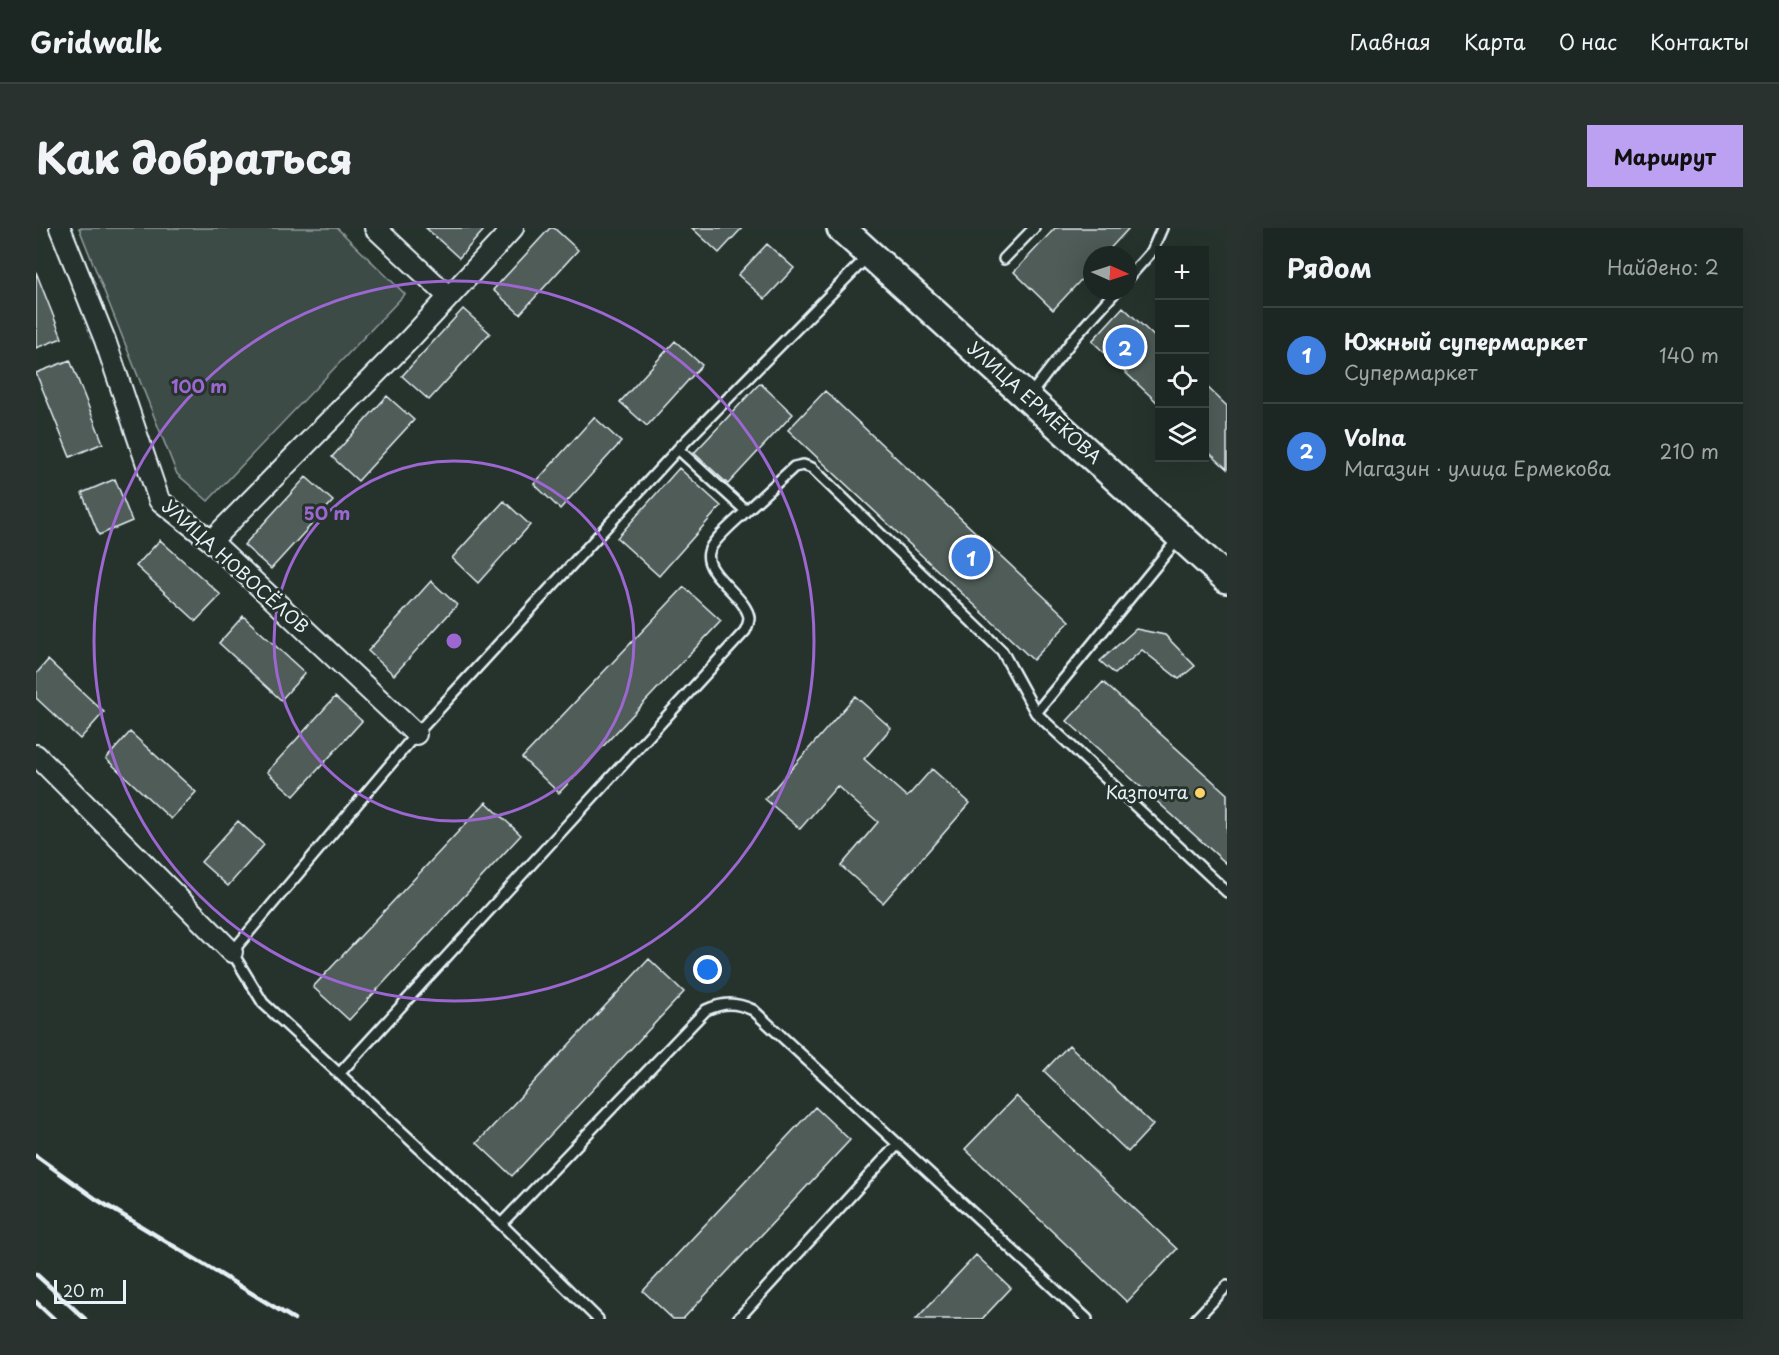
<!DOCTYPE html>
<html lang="ru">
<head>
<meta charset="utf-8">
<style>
	:root { --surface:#1c2622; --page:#29322f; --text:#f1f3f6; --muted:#a0a5a5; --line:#3a4340; --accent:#bca0f2 }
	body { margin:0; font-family:"Playpen Sans",sans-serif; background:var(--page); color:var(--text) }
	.controls { position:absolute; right:18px; top:18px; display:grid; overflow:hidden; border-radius:0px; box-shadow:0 6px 24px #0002 }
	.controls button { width:54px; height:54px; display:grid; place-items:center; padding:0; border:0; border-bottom:2px solid var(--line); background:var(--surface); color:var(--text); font:30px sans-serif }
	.compass { position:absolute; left:1047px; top:18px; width:54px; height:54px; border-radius:50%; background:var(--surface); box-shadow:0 6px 24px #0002; rotate:93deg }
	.scale { position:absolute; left:18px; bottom:15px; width:72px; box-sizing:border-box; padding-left:6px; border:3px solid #e8f1f8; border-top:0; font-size:16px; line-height:21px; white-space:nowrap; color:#e8f1f8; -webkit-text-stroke:4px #26332d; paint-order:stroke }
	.you { position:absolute; left:672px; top:742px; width:21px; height:21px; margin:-15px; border:4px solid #fff; border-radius:50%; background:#1a73e8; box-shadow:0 0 0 9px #1a73e833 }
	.badge { display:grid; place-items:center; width:39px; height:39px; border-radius:50%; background:var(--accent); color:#fff; font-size:20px; font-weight:700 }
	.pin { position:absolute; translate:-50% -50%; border:3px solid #fff; box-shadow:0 2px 6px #0006 }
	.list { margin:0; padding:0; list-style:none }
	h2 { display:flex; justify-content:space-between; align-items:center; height:78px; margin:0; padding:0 24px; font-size:26px }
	h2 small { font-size:20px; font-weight:400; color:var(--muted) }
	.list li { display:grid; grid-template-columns:39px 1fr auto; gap:18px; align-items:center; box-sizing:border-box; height:96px; padding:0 24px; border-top:2px solid var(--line) }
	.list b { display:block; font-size:22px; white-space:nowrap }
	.list p { margin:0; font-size:20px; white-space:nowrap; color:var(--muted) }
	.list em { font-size:20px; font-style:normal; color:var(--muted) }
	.icon { flex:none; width:33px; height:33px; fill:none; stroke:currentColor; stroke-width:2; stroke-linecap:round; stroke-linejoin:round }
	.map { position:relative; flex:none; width:1191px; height:1091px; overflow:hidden; border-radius:0px }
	header { display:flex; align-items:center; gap:36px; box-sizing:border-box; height:84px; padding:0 30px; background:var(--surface); border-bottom:2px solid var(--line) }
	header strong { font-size:28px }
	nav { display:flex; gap:33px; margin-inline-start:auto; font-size:21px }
	.intro { display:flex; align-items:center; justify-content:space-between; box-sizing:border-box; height:144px; padding:0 36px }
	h1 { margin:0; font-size:42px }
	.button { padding:15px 27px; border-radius:0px; background:var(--accent); color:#111; font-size:21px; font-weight:700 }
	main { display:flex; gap:36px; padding:0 36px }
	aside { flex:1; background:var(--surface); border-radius:0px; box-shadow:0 6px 24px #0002 }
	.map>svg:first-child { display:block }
	.green { fill:#3e4b47; stroke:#939ea0; stroke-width:1.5 }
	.building { fill:#505c59; stroke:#e8f1f8; stroke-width:1.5 }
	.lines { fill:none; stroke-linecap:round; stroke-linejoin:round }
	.lane-casing { stroke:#e8f1f8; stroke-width:14 }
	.street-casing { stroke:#e8f1f8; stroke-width:24 }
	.secondary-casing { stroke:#e8f1f8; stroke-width:32 }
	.lane { stroke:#26332d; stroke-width:9 }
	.street { stroke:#26332d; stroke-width:20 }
	.secondary { stroke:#26332d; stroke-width:27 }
	.rail { stroke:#e8f1f8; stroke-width:4.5 }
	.ring { fill:none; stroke:#9c67d0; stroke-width:3 }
	.poi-dot { fill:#ffd166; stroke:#26332d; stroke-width:2 }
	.labels { text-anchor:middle; stroke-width:6; stroke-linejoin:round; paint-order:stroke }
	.street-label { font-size:18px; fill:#e8f1f8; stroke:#26332d }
	.poi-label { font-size:18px; fill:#e8f1f8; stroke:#26332d; text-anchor:end }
	.centre { fill:#9c67d0; stroke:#26332d; stroke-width:3 }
	.ring-label { font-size:18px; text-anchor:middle; font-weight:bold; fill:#9c67d0; stroke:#26332d; stroke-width:6; stroke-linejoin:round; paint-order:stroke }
</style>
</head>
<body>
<header>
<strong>Gridwalk</strong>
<nav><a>Главная</a><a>Карта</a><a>О нас</a><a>Контакты</a></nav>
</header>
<div class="intro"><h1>Как добраться</h1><a class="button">Маршрут</a></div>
<main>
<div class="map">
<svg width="1191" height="1091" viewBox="0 0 1191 1091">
	<rect width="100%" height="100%" fill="#26332d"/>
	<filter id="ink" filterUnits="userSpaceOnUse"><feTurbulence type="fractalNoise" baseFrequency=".0167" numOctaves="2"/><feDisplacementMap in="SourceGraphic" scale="12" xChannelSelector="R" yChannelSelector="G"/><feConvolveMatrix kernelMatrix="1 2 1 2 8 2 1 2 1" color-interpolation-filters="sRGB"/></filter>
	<g filter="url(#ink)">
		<path class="green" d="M43 0H301L369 66 172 273 141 246Z"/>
		<path class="building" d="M390 0H443L447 3 423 30Z
			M514 0H518L542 22 484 86 457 62Z
			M656 0H706L683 25Z
			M1019 0H1093L1068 27H1056V40L1017 82 978 44Z
			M731 16 758 40 729 71 702 47Z
			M0 44 26 110 0 120Z
			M1087 79 1124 114V177L1056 113Z
			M427 81 454 105 393 172 366 148Z
			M639 113 666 137 611 198 584 174Z
			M34 132 67 215 34 229 0 145Z
			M724 155 757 186 692 256 658 225Z
			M1168 156 1191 178V241L1168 220Z
			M789 163 1034 393 997 432 752 202Z
			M351 168 378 192 322 253 296 229Z
			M558 189 585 214 524 281 498 256Z
			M643 240 685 278 623 348 581 310Z
			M270 249 297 273 235 341 208 317Z
			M79 251 96 293 63 307 46 265Z
			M468 273 494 297 442 355 416 330Z
			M124 312 185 367 160 393 100 338Z
			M395 353 421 377 358 447 332 423Z
			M648 359 685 393 523 565 486 530Z
			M207 388 269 445 245 472 183 415Z
			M1100 401 1129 407 1159 438 1143 451 1106 422 1079 446 1064 433Z
			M12 432 68 484 44 511 0 470V446Z
			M1067 454 1191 566V636L1031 493Z
			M819 468 855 500 828 531 871 569 896 541 934 575 847 675 805 638 842 594 801 558 764 601 729 571Z
			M299 469 326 493 258 568 231 544Z
			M94 504 160 564 135 591 70 531Z
			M450 574 485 607 313 792 277 759Z
			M202 593 228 617 192 658 165 634Z
			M613 731 648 764 476 948 441 915Z
			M1033 817 1117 897 1092 924 1008 843Z
			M980 868 1141 1021 1091 1074 929 921Z
			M779 879 814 912 647 1091H637L607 1063Z
			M940 1027 975 1060 946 1091H880Z"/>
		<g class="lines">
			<g class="lane-casing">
				<path id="lane" d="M968 31 998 0
					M1092 50 1116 23 1126 0
					M994 167 1038 110 1080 63
					M642 221 710 283 758 239 767 237 776 240 966 423 1000 485
					M1142 311 1000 485 1191 664
					M303 846 709 403C711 399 713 395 713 390 711 369 667 346 673 324 676 312 700 293 710 283
					M465 996 670 782C688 774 699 774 717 782L1051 1091
					M562 1091 465 996 227 775 196 724 380 506 642 221 833 27
					M702 1091 862 916
					M1160 1091 1191 1058"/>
			</g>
			<g class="street-casing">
				<path id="street" d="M24 0 69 112 123 272 175 313 380 506
					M339 0 413 69
					M175 313 374 111 477 0
					M0 527 196 724"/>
			</g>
			<g class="secondary-casing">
				<path id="secondary" d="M805 0 1191 351"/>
			</g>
			<use href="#lane" class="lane"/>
			<use href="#street" class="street"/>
			<use href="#secondary" class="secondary"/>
			<path class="rail" d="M0 928 60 971 258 1091
				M0 1046 49 1091
				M0 1074 18 1091"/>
		</g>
	</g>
	<g class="ring">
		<circle cx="418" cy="413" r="180"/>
		<circle cx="418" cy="413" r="360"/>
	</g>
	<circle class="poi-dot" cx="1164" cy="565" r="6"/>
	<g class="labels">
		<g class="street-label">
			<text transform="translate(998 175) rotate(42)" y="6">УЛИЦА ЕРМЕКОВА</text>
			<text transform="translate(199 339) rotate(42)" y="6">УЛИЦА НОВОСЁЛОВ</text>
		</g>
		<g class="poi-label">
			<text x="1152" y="571">Казпочта</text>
		</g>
	</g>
	<circle cx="418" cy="413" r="9" class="centre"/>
	<g class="ring-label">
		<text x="163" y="165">100 m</text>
		<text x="291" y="292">50 m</text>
	</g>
</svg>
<div class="controls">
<button>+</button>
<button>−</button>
<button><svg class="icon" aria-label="locate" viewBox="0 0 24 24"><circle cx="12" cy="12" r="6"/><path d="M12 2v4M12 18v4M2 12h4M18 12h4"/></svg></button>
<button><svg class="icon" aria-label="layers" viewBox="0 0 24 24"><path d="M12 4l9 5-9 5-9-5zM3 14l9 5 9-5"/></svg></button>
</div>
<svg class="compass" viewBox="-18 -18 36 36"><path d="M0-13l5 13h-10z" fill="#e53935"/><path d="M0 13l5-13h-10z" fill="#a0a5a5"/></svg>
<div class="scale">20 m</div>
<div class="you"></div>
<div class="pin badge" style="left:935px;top:329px;background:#3f7fe0">1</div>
<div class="pin badge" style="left:1089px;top:119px;background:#3f7fe0">2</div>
</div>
<aside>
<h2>Рядом<small>Найдено: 2</small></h2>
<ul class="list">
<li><span class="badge" style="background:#3f7fe0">1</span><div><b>Южный супермаркет</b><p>Супермаркет</p></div><em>140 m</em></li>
<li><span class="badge" style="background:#3f7fe0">2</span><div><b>Volna</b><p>Магазин · улица Ермекова</p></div><em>210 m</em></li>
</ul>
</aside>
</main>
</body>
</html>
